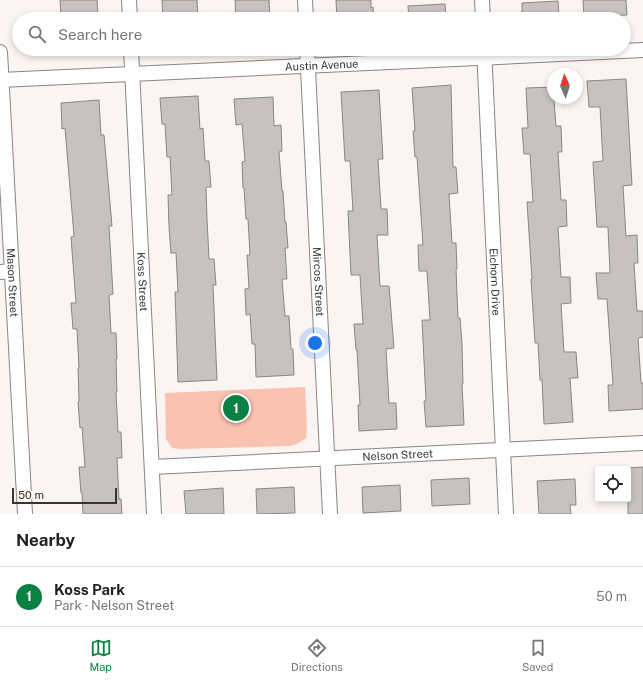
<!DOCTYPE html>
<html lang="en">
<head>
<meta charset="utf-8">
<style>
	:root { --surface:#fff; --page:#f2f2f2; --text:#222; --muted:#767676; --line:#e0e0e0; --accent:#0b8043 }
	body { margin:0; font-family:"Public Sans",sans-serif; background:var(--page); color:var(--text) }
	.controls { position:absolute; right:12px; bottom:12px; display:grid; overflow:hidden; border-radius:4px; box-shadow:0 2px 6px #0003 }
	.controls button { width:36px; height:36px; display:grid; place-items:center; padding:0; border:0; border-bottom:1px solid var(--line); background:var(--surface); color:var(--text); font:20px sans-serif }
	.compass { position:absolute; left:547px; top:68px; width:36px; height:36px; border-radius:50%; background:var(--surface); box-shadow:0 2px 6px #0003; rotate:357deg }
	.scale { position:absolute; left:12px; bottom:10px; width:105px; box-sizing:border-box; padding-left:4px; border:2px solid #373434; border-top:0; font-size:11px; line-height:14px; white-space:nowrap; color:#373434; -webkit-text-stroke:3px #faf4f2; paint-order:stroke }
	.you { position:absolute; left:315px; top:343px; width:14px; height:14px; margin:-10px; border:3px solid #fff; border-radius:50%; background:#1a73e8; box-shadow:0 0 0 6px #1a73e833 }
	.badge { display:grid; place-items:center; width:26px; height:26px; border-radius:50%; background:var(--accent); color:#fff; font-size:13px; font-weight:700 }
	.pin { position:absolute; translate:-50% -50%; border:2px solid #fff; box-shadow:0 1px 4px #0006 }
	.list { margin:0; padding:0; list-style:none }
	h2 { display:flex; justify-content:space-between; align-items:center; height:52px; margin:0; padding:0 16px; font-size:17px }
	h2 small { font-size:13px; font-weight:400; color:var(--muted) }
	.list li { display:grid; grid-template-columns:26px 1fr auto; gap:12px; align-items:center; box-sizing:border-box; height:60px; padding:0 16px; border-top:1px solid var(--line) }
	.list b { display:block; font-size:15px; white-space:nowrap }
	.list p { margin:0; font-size:13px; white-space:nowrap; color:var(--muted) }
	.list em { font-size:13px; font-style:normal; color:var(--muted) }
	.icon { flex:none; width:22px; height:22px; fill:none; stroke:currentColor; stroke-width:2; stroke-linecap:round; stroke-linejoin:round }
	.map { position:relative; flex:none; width:643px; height:514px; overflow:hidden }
	.search { position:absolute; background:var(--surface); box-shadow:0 2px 6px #0003; left:12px; right:12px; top:12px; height:44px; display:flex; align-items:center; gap:10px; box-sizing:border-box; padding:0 14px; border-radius:22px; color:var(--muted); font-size:15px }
	.sheet { height:112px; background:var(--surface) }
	nav { display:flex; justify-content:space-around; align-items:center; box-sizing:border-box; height:56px; border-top:1px solid var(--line); background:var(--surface); font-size:11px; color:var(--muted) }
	nav a { display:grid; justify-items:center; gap:2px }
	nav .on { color:var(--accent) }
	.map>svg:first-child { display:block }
	.green { fill:#fac2b1 }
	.building { fill:#c7c2c0; stroke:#8b8684 }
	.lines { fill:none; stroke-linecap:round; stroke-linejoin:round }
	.street-casing { stroke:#8a8584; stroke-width:16 }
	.street { stroke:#fff; stroke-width:14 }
	.labels { text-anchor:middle; stroke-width:3; stroke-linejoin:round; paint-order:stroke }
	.street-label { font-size:11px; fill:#373434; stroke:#faf4f2 }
</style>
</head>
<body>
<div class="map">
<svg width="643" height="514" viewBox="0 0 643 514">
	<rect width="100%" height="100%" fill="#faf4f2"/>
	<path class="green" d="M305 387 307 427 306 438 297 444 290 446 181 449 172 448 166 439 165 393Z"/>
	<path class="building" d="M60 0H97L98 14 61 16Z
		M162 0H197L198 19H163Z
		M235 0H269L270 19H236Z
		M336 0H371V8L373 7 374 19H337Z
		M583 0H626L627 15 584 17Z
		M558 1 559 19H522V3Z
		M445 4 446 19H409L408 6Z
		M626 79 632 185 623 186 626 236 637 235 638 263H634L637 311H643V337L638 338 641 383H643V409L609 411 608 385H613L607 299H598L596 273H610L608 227H597L593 162 603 161 600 107H589L587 81Z
		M451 85 453 167H456L458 193 449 194 452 243H456L457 269H456L458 318H460L462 344 463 384H462L464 425 426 427 424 401H426L422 320H430L427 271H419L418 245H423L417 157H415L413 131H415L412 88Z
		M553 87 556 126H561L562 152H558L561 200H566L567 226 558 227 561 277H570L571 303 561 304 564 352H576L578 378H570L573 422 544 424 542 380H540L538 343H535L531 279H532L527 202H533L530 154H524L522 128H528L526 88Z
		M379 90 383 159H378L381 209H387L388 235H377L380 286H389L394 348 386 349 389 403H396L397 429 359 431 358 405H360L357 350H356L354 324H363L360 275H351L348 211H353L350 161H345L341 92Z
		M198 96 200 129 203 128 205 161H209L211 187H206L207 219 209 259H214L216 285H213L217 380 178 382 175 292H178L176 253H171L169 227 168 195H172L170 157H167L165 124H162L160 98Z
		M273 97 274 126 281 125 282 151 279 152 282 191H283L285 222H286L288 248H285L287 279H282L285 316H289L291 349H293L294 375 256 377 255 344H252L250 314 246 315 245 289 249 288 247 255H250L248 219H246L244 188H243L242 162 245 161 242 124 236 125 234 99Z
		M99 100 101 135H104L112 226H109L113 294 109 295 111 333H116L117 359H116L117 392H116L118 432H121L122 458H117L119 499H121L122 514H83L82 493H81L79 467H85L82 427 80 428 78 402 79 401 78 368H79L77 329H73L71 303H76L71 237 74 236 65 128 62 129 61 103Z
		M643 467V514H628V468Z
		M469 478 470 504 432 506 431 480Z
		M575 479 576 505H570L571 514H539L537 481Z
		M400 485 401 511 363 513 362 487Z
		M294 487 295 513 257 514 256 489Z
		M223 488 224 514H186L184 491Z"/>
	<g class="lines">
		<g class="street-casing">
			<g id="street">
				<path d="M129 0 130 19"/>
				<path d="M305 0 306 19"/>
				<path d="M482 0 483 19"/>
				<path id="s1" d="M131 49 154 514"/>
				<path id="s2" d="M307 49 330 514"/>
				<path id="s3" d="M484 49 506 514"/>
				<path id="s4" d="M0 52 25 514"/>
				<path id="s5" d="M0 80 499 57 643 50"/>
				<path d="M0 272 12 271"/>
				<path id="s6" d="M152 467 643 443"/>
			</g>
		</g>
		<use href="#street" class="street"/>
	</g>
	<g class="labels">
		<g class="street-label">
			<text dy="4" stroke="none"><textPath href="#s5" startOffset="322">Austin Avenue</textPath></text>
			<text dy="4" stroke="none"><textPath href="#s2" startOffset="233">Mircos Street</textPath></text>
			<text dy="4" stroke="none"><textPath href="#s1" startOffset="233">Koss Street</textPath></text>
			<text dy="4" stroke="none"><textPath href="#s3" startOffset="233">Eichorn Drive</textPath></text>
			<text dy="4" stroke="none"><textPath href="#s4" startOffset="231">Mason Street</textPath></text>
			<text dy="4" stroke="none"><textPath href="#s6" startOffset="246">Nelson Street</textPath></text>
		</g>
	</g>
</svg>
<div class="controls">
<button><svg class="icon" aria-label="locate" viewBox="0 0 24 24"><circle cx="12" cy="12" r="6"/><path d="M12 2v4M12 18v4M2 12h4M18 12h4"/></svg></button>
</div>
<svg class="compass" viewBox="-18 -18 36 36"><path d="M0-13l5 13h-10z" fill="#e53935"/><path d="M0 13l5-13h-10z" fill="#767676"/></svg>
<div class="scale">50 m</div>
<div class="you"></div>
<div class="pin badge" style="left:236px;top:408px">1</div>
<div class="search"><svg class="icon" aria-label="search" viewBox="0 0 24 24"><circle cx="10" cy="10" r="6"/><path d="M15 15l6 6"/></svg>Search here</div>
</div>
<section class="sheet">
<h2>Nearby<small></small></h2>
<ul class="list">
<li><span class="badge">1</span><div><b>Koss Park</b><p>Park · Nelson Street</p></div><em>50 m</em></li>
</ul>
</section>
<nav>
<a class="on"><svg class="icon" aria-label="map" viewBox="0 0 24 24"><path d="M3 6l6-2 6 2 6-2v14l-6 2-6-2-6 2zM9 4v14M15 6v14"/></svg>Map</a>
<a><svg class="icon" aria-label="directions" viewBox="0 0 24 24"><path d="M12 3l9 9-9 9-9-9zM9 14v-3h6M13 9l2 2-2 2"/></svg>Directions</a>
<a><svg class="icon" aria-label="saved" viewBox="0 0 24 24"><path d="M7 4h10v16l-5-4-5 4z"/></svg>Saved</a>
</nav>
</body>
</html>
